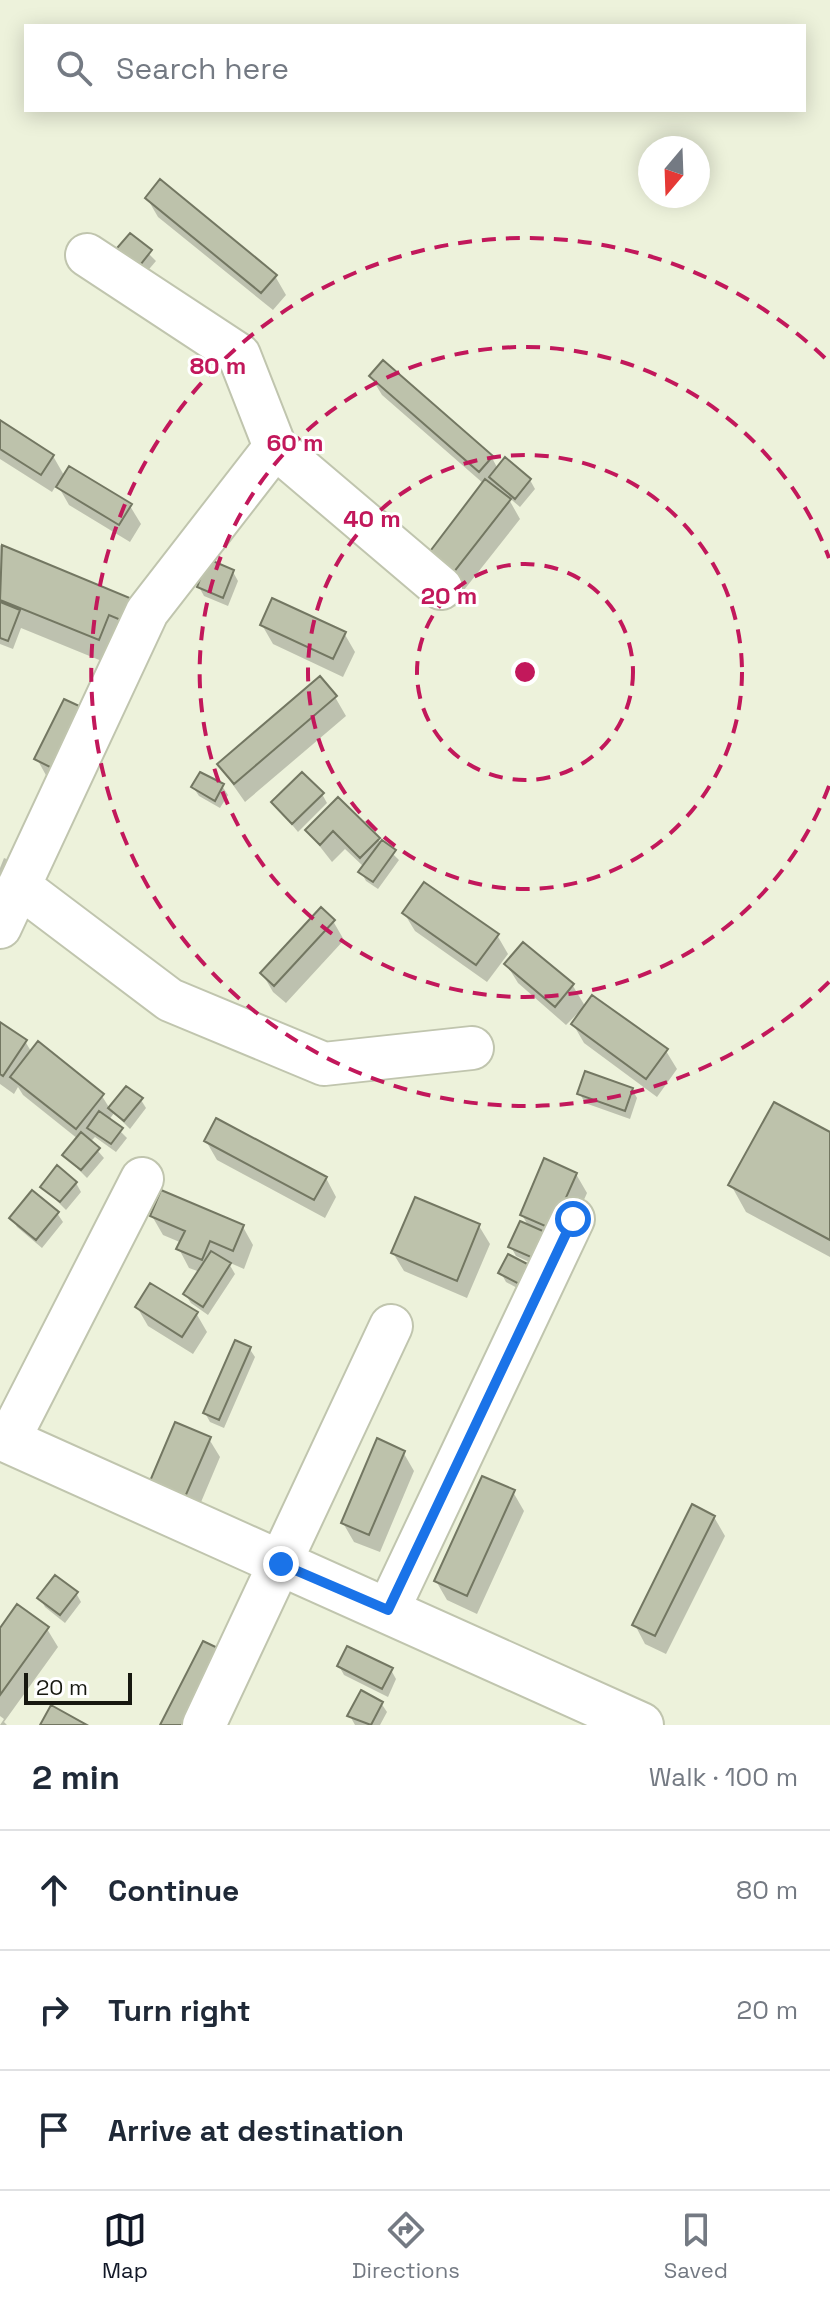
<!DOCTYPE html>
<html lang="en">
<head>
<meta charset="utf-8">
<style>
	:root { --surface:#fff; --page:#f2f2f3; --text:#1f2937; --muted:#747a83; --line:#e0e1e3; --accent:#111827 }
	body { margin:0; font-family:"Space Grotesk",sans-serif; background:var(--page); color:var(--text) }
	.compass { position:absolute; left:638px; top:136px; width:72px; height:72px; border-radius:50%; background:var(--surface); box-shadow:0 4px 20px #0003; rotate:199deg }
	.scale { position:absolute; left:24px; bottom:20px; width:108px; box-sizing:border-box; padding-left:8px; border:4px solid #171810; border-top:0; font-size:22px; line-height:28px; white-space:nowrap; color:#171810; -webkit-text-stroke:6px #fff; paint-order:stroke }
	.stop { position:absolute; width:24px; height:24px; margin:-18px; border:6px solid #1a73e8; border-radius:50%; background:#fff }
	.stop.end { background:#1a73e8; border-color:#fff; box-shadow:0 2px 8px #0008 }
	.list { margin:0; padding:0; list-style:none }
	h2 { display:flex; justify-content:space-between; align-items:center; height:104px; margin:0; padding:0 32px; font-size:34px }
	h2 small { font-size:26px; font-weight:400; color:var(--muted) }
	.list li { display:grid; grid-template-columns:52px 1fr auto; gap:24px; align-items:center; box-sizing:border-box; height:120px; padding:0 32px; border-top:2px solid var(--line) }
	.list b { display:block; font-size:30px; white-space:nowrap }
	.list em { font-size:26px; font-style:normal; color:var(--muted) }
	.icon { flex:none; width:44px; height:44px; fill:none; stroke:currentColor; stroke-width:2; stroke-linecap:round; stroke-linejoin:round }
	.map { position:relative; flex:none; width:830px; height:1725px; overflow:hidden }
	.search { position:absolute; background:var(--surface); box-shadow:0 4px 20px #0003; left:24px; right:24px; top:24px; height:88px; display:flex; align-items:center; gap:20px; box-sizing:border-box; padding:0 28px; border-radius:0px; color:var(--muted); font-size:30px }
	.sheet { height:464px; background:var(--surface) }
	nav { display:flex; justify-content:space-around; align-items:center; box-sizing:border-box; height:112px; border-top:2px solid var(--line); background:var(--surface); font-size:22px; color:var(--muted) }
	nav a { display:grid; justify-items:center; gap:4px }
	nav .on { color:var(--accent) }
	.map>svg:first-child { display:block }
	.shadow { fill:#0003 }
	.building { fill:#bdc2ab; stroke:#737762; stroke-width:2 }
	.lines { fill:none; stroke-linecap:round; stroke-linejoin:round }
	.street-casing { stroke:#c0c5ae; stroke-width:46 }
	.secondary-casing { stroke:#c0c5ae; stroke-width:48 }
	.street { stroke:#fff; stroke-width:42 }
	.secondary { stroke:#fff; stroke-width:44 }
	.route { stroke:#1a73e8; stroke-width:10 }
	.ring { fill:none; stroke:#c2185b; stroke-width:4; stroke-dasharray:14 10 }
	.centre { fill:#c2185b; stroke:#fff; stroke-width:4 }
	.ring-label { font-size:24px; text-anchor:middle; font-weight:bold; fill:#c2185b; stroke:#fff; stroke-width:6; stroke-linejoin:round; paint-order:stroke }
</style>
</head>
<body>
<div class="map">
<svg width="830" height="1725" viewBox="0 0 830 1725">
	<rect width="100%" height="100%" fill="#edf2db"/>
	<path class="shadow" d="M147 198 275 276 286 295 273 310 158 217Z
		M130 235 156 261 139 281Z
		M383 363 492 458 498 469 530 480 535 489 520 507 507 496 520 519 464 590 441 572 484 484 382 395 371 377Z
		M0 423 53 456 65 477 130 506 141 524 130 542 69 505 57 484 52 492 0 459Z
		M0 545 136 602 114 666 21 628 13 649 0 644Z
		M233 572 238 581 228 606 204 596 199 587Z
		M262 625 344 633 355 652 343 677 273 644Z
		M335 697 346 716 245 802 219 765Z
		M99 731 47 777 37 759Z
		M222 786 228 795 220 808 199 796 193 787Z
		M322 794 327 803 298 832 274 803Z
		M338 800 399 860 378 889 366 881 361 872 364 867 345 849 332 862 307 830Z
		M4 858 14 862 0 918V868Z
		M404 913 497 935 508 954 487 982 415 931Z
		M333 921 344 940 286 1003 273 992 262 973Z
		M523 945 573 986 585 1006 566 1025 518 983 507 965Z
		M573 1024 666 1051 677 1069 657 1097 584 1043Z
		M0 1025 25 1041 32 1053 102 1096 110 1109 141 1100 146 1108 130 1129 114 1113 109 1120 127 1138 116 1152 95 1137 90 1142 104 1158 87 1178 64 1155 78 1139 23 1095 18 1087 14 1094 0 1084Z
		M632 1089 637 1098 630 1119 585 1103 580 1094Z
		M830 1134V1257L746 1212 731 1185Z
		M206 1141 326 1178 336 1197 325 1218 217 1160Z
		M576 1174 587 1193 563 1247 545 1269 516 1256 511 1247 529 1227 522 1215Z
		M76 1183 81 1192 66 1210 43 1187Z
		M57 1213 63 1222 42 1248 17 1227 12 1218Z
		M152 1216 243 1227 253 1245 244 1269 228 1262 235 1274 208 1315 191 1303 185 1294 200 1272 189 1268 179 1249 182 1243 163 1235Z
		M479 1226 490 1244 467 1298 404 1271 393 1253Z
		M509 1257 530 1295 506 1282 501 1273Z
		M137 1307 196 1313 207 1332 193 1354 148 1326Z
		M249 1348 255 1357 224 1428 210 1422 205 1413Z
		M209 1439 220 1457 196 1514 152 1481Z
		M403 1452 414 1471 380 1552 354 1542 343 1523Z
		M513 1492 524 1511 477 1614 447 1600 436 1581Z
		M714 1517 725 1536 666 1654 645 1644 635 1625Z
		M76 1593 81 1602 65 1623 45 1607 40 1598Z
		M47 1629 58 1647 4 1722 7 1725H0L4 1719 0 1716V1631Z
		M339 1666 391 1670 396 1679 388 1697 344 1675Z
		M381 1703 387 1712 380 1725H355L350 1716Z"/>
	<path class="building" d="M160 179 277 275 261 293 145 198Z
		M130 233 152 250 133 274 111 255Z
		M383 360 493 456 479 472 369 376Z
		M0 420 54 455 41 475 0 449Z
		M505 457 531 479 515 499 489 477Z
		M69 466 132 504 119 525 56 487Z
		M485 479 511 499 453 573 428 554Z
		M2 545 137 601 128 623 109 615 99 640 0 600Z
		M208 559 234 570 223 598 197 587Z
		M272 598 346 632 333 659 260 625Z
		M0 602 20 610 8 641 0 638Z
		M320 676 337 696 234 784 217 764Z
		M64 699 90 711 60 772 34 759Z
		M200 772 224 784 215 801 191 787Z
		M302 772 324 793 292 824 271 802Z
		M338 797 380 838 360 858 333 831 320 845 305 830Z
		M382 840 396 850 373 882 358 872Z
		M424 882 499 934 476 965 402 913Z
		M321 907 335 920 274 986 260 973Z
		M523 942 574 984 555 1007 504 964Z
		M592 995 668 1049 646 1079 571 1024Z
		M0 1022 27 1040 3 1076 0 1074Z
		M38 1041 104 1094 76 1129 10 1077Z
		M585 1071 633 1088 625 1111 577 1094Z
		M126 1086 143 1098 124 1121 108 1108Z
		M774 1102 830 1132V1240L728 1185Z
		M99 1111 123 1128 111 1144 87 1128Z
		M216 1118 327 1177 314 1200 204 1141Z
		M81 1132 100 1148 81 1170 62 1155Z
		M544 1158 577 1173 552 1229 520 1215Z
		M57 1165 77 1182 60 1202 40 1187Z
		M32 1190 59 1212 36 1240 9 1218Z
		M161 1190 244 1225 233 1251 210 1241 202 1260 176 1249 185 1231 150 1216Z
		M415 1197 480 1224 457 1281 391 1253Z
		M520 1221 552 1235 540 1261 508 1247Z
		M211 1251 231 1263 203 1307 183 1294Z
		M508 1254 535 1268 525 1287 498 1273Z
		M150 1283 198 1312 182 1337 135 1307Z
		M235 1340 251 1347 219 1420 203 1413Z
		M175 1422 211 1437 185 1497 150 1481Z
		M377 1438 405 1451 369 1535 341 1523Z
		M482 1476 515 1490 467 1596 434 1581Z
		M692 1504 715 1516 655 1636 632 1625Z
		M55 1575 78 1592 60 1615 37 1598Z
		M17 1604 49 1627 0 1695V1628Z
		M203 1641 224 1651 186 1725H160Z
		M347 1646 393 1668 382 1689 337 1666Z
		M361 1690 383 1702 371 1725 347 1716Z
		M51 1705 87 1725H40Z"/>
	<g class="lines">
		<g class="street-casing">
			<path id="street" d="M275 447 441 588
				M19 886 170 1000 324 1064 472 1048
				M0 927 147 612 275 447 239 355 87 255
				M8 1441 142 1179
				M388 1610 573 1219
				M204 1725 391 1326"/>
		</g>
		<g class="secondary-casing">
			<path id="secondary" d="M0 1437 641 1725"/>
		</g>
		<use href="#street" class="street"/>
		<use href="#secondary" class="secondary"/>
	</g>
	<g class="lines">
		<path class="route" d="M281 1564 388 1610 573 1219"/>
	</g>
	<g class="ring">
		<circle cx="525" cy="672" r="108"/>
		<circle cx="525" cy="672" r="217"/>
		<path d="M829 786A325 325 0 1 1 829 558"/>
		<path d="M829 982A434 434 0 1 1 829 362"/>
	</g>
	<circle cx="525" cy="672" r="12" class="centre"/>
	<g class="ring-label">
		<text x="218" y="374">80 m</text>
		<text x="295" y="451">60 m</text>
		<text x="372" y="527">40 m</text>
		<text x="449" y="604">20 m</text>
	</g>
</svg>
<svg class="compass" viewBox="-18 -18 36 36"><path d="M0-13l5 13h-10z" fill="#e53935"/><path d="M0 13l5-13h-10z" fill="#747a83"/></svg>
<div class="scale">20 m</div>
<div class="stop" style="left:573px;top:1219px"></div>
<div class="stop end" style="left:281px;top:1564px"></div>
<div class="search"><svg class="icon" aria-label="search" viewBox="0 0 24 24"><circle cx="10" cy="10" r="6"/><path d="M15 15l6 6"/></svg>Search here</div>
</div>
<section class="sheet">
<h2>2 min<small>Walk · 100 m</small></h2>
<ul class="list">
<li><svg class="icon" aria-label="ahead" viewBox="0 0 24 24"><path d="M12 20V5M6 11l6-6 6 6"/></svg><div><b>Continue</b></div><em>80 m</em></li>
<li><svg class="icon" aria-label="right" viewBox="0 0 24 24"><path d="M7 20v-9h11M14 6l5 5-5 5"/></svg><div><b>Turn right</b></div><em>20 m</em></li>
<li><svg class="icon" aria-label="arrive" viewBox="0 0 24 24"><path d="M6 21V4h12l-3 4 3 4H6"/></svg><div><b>Arrive at destination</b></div></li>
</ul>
</section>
<nav>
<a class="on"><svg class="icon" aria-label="map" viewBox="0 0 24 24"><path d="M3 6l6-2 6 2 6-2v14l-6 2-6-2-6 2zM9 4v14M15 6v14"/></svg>Map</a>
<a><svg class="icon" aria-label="directions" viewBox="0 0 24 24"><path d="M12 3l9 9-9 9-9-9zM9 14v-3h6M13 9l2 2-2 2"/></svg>Directions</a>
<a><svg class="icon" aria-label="saved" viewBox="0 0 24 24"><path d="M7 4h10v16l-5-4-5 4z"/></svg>Saved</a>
</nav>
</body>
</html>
